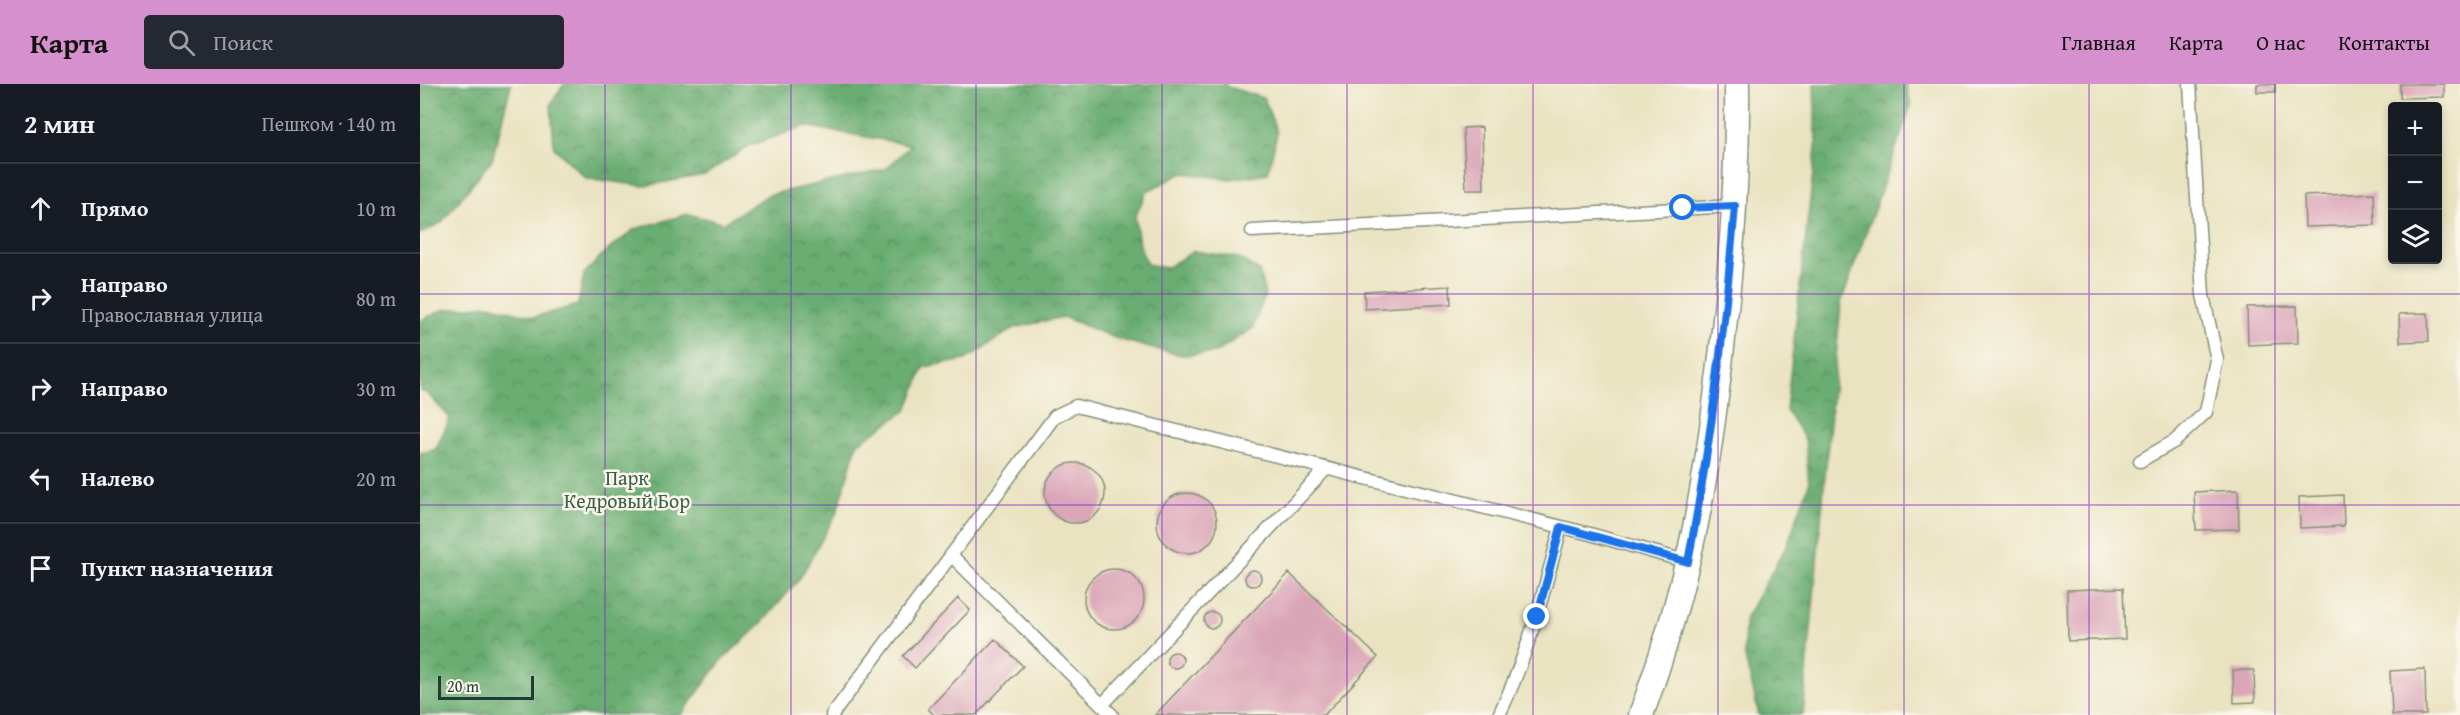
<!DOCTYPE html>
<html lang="ru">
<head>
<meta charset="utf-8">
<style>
	:root { --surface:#171b24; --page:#242831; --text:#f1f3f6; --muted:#9ea1a6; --line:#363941; --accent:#d690ce }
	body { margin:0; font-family:"Gentium Book Plus",serif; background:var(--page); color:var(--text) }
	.controls { position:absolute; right:18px; top:18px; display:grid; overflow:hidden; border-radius:6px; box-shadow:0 3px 9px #0003 }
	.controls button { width:54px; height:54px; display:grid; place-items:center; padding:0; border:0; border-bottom:2px solid var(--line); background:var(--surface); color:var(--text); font:30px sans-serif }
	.scale { position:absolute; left:18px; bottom:15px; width:96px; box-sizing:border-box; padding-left:6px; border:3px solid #1f3d34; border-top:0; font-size:16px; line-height:21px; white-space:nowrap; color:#1f3d34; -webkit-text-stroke:4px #fbf7ec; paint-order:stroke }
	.stop { position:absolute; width:18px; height:18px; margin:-14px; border:4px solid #1a73e8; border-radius:50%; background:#fff }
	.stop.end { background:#1a73e8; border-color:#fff; box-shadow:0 2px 6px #0008 }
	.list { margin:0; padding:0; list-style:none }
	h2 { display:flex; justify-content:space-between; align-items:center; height:78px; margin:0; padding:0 24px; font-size:26px }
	h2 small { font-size:20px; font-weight:400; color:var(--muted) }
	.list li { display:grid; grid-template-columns:39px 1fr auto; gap:18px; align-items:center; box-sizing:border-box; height:90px; padding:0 24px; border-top:2px solid var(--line) }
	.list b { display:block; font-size:22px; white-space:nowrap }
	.list p { margin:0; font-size:20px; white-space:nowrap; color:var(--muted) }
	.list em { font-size:20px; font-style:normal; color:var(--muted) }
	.icon { flex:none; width:33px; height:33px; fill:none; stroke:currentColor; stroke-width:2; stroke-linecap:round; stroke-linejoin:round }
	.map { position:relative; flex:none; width:2040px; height:631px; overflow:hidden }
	header { display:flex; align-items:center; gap:36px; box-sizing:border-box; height:84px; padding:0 30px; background:var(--accent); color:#111 }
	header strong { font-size:28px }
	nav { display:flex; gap:33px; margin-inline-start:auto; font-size:21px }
	.search { width:420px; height:54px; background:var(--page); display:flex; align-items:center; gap:15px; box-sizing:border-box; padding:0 21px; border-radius:6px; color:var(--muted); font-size:22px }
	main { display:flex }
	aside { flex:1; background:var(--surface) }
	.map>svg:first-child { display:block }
	.forest { fill:url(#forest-crowns); stroke:#447553; stroke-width:1.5 }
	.building { fill:#daa5b7 }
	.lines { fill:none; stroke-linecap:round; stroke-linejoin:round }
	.service-casing { stroke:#84907a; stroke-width:15 }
	.minor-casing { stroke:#84907a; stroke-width:27 }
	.service { stroke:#fff; stroke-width:12 }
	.minor { stroke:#fff; stroke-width:24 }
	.route { stroke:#1a73e8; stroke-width:8 }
	.grid { fill:none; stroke:#7b2cbf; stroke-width:1.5; stroke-opacity:0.55 }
	.labels { text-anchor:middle; stroke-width:5; stroke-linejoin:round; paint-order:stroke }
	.park-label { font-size:20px; fill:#386048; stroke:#fbf7ec }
</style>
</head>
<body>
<header>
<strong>Карта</strong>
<div class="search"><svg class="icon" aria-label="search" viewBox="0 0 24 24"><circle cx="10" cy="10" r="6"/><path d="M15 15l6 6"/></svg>Поиск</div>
<nav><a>Главная</a><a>Карта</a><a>О нас</a><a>Контакты</a></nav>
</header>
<main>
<aside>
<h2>2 мин<small>Пешком · 140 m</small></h2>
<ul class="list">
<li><svg class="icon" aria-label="ahead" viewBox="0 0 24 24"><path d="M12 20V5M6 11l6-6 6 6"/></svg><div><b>Прямо</b></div><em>10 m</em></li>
<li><svg class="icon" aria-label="right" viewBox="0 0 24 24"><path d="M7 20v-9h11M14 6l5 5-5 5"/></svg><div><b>Направо</b><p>Православная улица</p></div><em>80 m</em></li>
<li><svg class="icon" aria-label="right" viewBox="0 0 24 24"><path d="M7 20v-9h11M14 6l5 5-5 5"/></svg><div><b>Направо</b></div><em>30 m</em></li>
<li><svg class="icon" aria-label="left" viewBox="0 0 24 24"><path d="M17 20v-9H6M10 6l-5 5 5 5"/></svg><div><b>Налево</b></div><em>20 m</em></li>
<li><svg class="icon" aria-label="arrive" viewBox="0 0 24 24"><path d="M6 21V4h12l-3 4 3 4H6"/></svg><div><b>Пункт назначения</b></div></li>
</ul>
</aside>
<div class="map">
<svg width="2040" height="631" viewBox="0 0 2040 631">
	<defs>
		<pattern id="forest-crowns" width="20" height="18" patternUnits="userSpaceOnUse" patternTransform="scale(1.5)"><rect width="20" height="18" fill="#6aad72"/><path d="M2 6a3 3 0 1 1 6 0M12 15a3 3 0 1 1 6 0" fill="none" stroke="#578e5e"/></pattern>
	</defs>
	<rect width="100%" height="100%" fill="#fbf7ec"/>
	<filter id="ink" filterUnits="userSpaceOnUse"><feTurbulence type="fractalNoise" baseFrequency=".0167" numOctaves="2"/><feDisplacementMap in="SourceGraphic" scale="12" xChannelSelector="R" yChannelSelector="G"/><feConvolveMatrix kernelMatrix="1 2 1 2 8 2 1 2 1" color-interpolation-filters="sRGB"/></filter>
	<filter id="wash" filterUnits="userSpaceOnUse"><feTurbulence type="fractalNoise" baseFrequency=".008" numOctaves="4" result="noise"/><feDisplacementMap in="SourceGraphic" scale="24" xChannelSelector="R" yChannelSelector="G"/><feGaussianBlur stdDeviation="1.35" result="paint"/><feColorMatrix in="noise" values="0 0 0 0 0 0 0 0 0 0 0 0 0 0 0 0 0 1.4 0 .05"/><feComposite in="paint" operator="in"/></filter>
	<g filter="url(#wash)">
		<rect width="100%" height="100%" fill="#eae3c1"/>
		<path class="forest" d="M0 0H91L72 76 21 139 0 150Z
			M144 0H806L805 2 844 14 857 49 848 89 811 95 763 89 727 107 715 133 719 160 727 180 746 184 774 167 819 174 839 187 845 211 833 244 795 269 762 271 730 264 695 254 643 233 594 244 545 276 504 283 487 326 437 360 417 428 380 494 342 539 302 576 261 631H0V369L16 365 30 334 7 309 0 307V237L23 226 69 221 114 233 158 221 164 190 183 170 215 145 268 130 304 139 348 111 466 85 491 61 385 42 329 62 284 91 224 102 166 94 134 64 131 20Z
			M1394 0H1486L1491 22 1421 219 1383 631H1339L1324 569 1325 535 1367 461 1389 400 1385 355 1366 326 1396 63Z"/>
		<g id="blocks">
			<path class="building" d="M1837 0H1855V8H1837Z
				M1980 0H2024V13L1980 14Z
				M1062 43 1064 106H1046L1043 44Z
				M1954 109 1955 141 1885 143 1884 112Z
				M1030 202 1031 220 945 225 944 207Z
				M1877 222 1878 259 1828 261 1827 223Z
				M2008 229 2009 257 1980 258 1979 230Z
				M625 409a30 30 0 1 1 60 0a30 30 0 1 1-60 0Z
				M1818 406 1819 445 1776 446 1774 408Z
				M737 439a30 30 0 1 1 60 0a30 30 0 1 1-60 0Z
				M1923 411 1924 442 1880 444 1879 413Z
				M664 515a30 30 0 1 1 60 0a30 30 0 1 1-60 0Z
				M825 494a8 8 0 1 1 16 0a8 8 0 1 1-16 0Z
				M869 489 958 573 904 631H735Z
				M1703 504 1705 555 1648 557 1647 506Z
				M538 514 550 526 495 584 483 572Z
				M784 536a8 8 0 1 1 16 0a8 8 0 1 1-16 0Z
				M575 555 603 582 556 631H514L508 625Z
				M747 576a8 8 0 1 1 16 0a8 8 0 1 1-16 0Z
				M2005 585 2006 631H1972L1970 587Z
				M1813 586H1834L1835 618 1814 619Z"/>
		</g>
	</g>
	<g filter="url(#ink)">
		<use href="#blocks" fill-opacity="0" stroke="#84907a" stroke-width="1.5"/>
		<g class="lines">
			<g class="service-casing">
				<path id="service" d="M832 147 1315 122
					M1720 377 1755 357 1786 328 1797 276 1783 211 1770 0
					M531 471 692 631
					M682 621 906 385
					M412 631 635 332 656 322 1170 450 1268 478
					M1079 631C1108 571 1124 507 1141 443"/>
			</g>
			<g class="minor-casing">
				<path id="minor" d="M1221 631C1239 581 1255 531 1267 479 1283 414 1292 347 1300 281 1311 188 1318 94 1317 0"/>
			</g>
			<use href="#service" class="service"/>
			<use href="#minor" class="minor"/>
		</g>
	</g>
	<g class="lines" filter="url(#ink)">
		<path class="route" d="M1117 533 1141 443 1268 478C1291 360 1305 242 1315 122L1263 124"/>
	</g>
	<path class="grid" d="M185 0V631M371 0V631M556 0V631M742 0V631M927 0V631M1113 0V631M1298 0V631M1484 0V631M1669 0V631M1855 0V631M0 210H2040M0 421H2040"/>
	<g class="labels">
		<g class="park-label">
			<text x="207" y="401">Парк<tspan x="207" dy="23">Кедровый Бор</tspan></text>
		</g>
	</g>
</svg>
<div class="controls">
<button>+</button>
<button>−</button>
<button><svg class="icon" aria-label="layers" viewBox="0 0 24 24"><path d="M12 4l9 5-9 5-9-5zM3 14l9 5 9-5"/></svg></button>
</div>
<div class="scale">20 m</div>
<div class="stop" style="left:1263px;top:124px"></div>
<div class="stop end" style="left:1117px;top:533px"></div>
</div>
</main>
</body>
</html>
